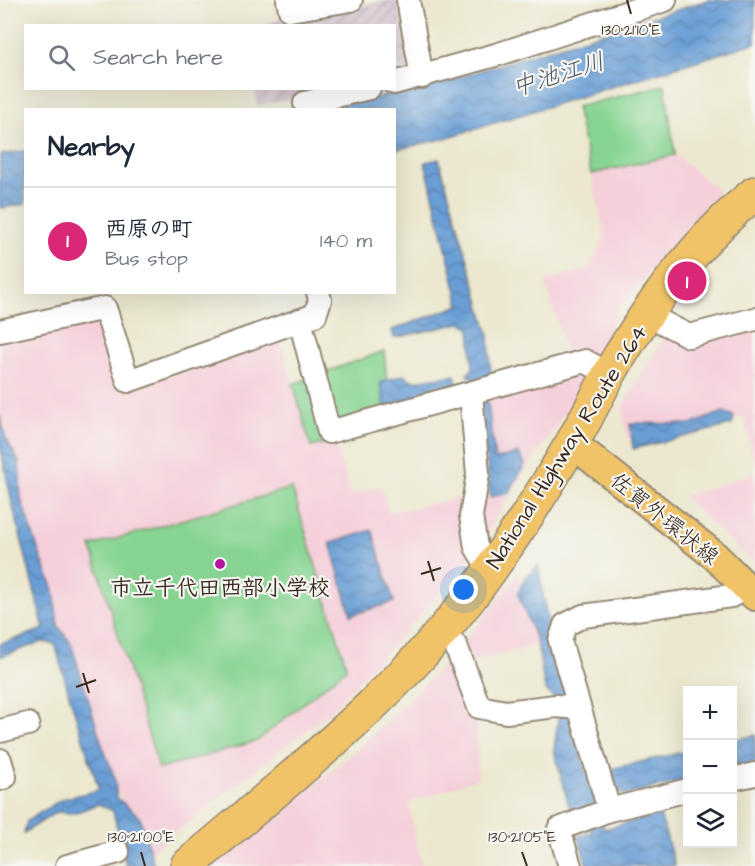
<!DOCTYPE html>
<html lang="en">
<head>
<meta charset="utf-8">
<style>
	:root { --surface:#fff; --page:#f6f6f7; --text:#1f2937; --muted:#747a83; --line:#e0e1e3; --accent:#db2777 }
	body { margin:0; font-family:"Architects Daughter","Klee One",sans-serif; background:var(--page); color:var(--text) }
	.controls { position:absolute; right:18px; bottom:18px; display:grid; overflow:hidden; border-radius:0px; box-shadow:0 6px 24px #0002 }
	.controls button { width:54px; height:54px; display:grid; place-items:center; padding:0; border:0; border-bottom:2px solid var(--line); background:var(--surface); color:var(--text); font:30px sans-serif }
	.you { position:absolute; left:464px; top:590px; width:21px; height:21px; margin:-15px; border:4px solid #fff; border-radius:50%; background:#1a73e8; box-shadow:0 0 0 9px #1a73e833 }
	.badge { display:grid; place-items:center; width:39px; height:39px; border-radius:50%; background:var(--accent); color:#fff; font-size:20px; font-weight:700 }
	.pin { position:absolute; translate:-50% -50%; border:3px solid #fff; box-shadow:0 2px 6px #0006 }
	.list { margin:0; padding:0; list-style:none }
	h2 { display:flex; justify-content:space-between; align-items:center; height:78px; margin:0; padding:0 24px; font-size:26px }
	h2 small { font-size:20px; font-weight:400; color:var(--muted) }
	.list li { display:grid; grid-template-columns:39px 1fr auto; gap:18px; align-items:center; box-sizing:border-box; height:108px; padding:0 24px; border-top:2px solid var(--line) }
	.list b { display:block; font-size:22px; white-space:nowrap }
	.list p { margin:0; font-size:20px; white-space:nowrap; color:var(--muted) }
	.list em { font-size:20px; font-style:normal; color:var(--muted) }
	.icon { flex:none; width:33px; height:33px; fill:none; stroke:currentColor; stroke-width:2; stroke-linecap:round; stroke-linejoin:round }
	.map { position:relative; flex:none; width:755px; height:866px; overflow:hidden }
	.search { position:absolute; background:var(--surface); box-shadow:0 6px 24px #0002; left:24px; top:24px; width:372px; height:66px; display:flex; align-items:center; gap:15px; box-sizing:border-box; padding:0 21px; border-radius:0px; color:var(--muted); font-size:22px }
	.panel { position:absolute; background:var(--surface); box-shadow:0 6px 24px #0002; left:24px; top:108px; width:372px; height:186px; border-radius:0px }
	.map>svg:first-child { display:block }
	.built { fill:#f5cfd9 }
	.industrial { fill:url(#industrial-furrows) }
	.green { fill:#87d492; stroke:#617f58; stroke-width:1.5 }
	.water { fill:url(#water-waves); stroke:#52647a; stroke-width:1.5 }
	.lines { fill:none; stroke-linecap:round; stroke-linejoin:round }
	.minor-casing { stroke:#948976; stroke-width:26 }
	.major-casing { stroke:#948976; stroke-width:32 }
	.highway-casing { stroke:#948976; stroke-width:36 }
	.minor { stroke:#fff; stroke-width:22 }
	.major { stroke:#f1c369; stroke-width:28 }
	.highway { stroke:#f1c369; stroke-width:33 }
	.ticks { fill:none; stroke:#3b2a1e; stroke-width:2 }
	.poi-dot { fill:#b5179e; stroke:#f6f6f2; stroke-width:2 }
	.labels { text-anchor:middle; stroke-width:4.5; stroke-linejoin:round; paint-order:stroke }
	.street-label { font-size:22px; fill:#3b2a1e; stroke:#f6f6f2 }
	.poi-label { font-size:22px; font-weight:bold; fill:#3b2a1e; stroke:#f6f6f2 }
	.water-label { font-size:24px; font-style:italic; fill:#4d5867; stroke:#f6f6f2 }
	.ticks-label { font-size:15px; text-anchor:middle; fill:#3b2a1e; stroke:#f6f6f2; stroke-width:4.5; stroke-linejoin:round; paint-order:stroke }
</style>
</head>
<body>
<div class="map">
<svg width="755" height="866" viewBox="0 0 755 866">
	<defs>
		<pattern id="industrial-furrows" width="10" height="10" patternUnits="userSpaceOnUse" patternTransform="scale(1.5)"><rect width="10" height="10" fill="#d1bdcb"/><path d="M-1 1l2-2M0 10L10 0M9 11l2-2" fill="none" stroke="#ab9aa4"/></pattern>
		<pattern id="water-waves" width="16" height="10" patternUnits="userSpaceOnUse" patternTransform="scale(1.5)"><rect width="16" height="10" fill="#699ed5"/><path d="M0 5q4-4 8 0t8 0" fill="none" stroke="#5881ac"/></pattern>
	</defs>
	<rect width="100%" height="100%" fill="#f6f6f2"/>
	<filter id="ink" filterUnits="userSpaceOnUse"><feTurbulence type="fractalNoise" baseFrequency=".0167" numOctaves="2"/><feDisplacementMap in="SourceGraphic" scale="12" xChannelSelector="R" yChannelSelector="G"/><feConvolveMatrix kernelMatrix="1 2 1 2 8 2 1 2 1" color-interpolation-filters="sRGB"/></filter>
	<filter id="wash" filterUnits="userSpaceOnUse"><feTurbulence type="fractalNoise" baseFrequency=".008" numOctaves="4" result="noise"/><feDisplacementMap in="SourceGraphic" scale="24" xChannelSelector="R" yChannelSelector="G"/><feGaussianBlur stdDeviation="1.35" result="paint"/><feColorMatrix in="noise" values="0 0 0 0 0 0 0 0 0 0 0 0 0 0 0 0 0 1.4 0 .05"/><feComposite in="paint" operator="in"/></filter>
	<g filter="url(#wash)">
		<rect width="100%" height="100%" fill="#ece8cf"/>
		<path class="built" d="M675 155 719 191 616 312 593 371 515 486 482 543 420 615 331 711 144 857 55 632 0 439V339L98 317 120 392 280 339 311 446 335 441 351 495 381 486 389 513 494 490 483 382 569 362 545 281 589 268 605 237 591 174Z
			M755 328V467L744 417 627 439 622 407 663 339 698 343Z
			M755 473V564L683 497Z
			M518 573 543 643 460 665 476 713 478 778 408 804 422 866H214L355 752 454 655Z"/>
		<path class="industrial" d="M392 0H398L411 73 395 76 394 26H263L284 17Z
			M255 88 338 89 257 106Z"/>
		<path class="green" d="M665 85 675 155 591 174 576 107Z
			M384 351 391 427 311 447 293 384Z
			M292 488 347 668 257 741 159 769 91 546Z"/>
		<path class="water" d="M708 0H755V43L442 139 395 150 394 110H314L434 85Z
			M25 151V204L0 208V155Z
			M439 159 489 335 491 376 480 382 467 375 473 368 470 327 461 323 394 338 392 330 460 305 425 162Z
			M404 375 413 381 455 375 458 388 385 407 380 382Z
			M487 395 495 459 519 453 525 464 509 493 490 497 480 397Z
			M723 412 734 416 732 425 633 449 630 423 692 424Z
			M0 416 6 439 19 462 21 499 40 555 54 590 58 626 71 643 103 747 114 776 117 798 140 817 154 866H126L113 811 99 804 74 813 56 812 24 833 27 821 62 799 99 790 71 701 55 644 42 642 0 657V644L44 629 12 503 0 445Z
			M372 530 394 602 351 615 330 543Z
			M538 566 550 633 576 719 578 744 604 829 660 814 675 866H587L578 836 592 832 584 808 570 810 554 750 560 705 545 689 537 643 518 594 525 577Z
			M755 735V763L733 768V740Z
			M687 751V780L626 795 617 792 611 769Z"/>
	</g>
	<g filter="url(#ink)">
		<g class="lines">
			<g class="minor-casing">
				<path id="minor" d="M288 0 290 10 351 0
					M408 0 422 77
					M394 83 499 54 665 0
					M305 103 369 88
					M648 315 689 336 755 319
					M300 320 329 432 585 361 609 374
					M0 331 105 308 128 381 315 315 320 300 318 292
					M471 393 478 474 471 516 476 547 490 570
					M441 633 456 646 479 707 506 712 556 706 579 708
					M0 731 28 724
					M0 760 5 777 0 779
					M732 779 755 774
					M609 810 560 641 565 625 583 616 731 596 746 588
					M67 866 118 852
					M570 866 559 829 609 810 688 790"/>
			</g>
			<g class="major-casing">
				<path id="major" d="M572 443 715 556 755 596"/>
			</g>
			<g class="highway-casing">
				<path id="highway" d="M187 866C295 774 409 686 491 569 519 529 547 486 572 443 585 421 596 398 608 376 647 308 695 242 755 193"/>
			</g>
			<use href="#minor" class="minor"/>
			<use href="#major" class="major"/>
			<use href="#highway" class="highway"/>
		</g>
	</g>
	<path class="ticks" d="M627 0 631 14M428 561 434 581M421 574 441 568M83 673 89 693M76 687 96 680M141 852 145 866M522 852 527 866"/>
	<circle class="poi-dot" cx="220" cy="564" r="6"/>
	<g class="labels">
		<g class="street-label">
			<text transform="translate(566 446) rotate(-58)" y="8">National Highway Route 264</text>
			<text transform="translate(665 518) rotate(39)" y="8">佐賀外環状線</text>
		</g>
		<g class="poi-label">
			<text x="220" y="595">市立千代田西部小学校</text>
		</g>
		<g class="water-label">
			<text transform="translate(558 74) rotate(-17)" y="8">中池江川</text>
		</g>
	</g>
	<g class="ticks-label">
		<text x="631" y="35">130°21'10"E</text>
		<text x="141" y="842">130°21'00"E</text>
		<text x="522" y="842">130°21'05"E</text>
	</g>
</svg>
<div class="controls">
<button>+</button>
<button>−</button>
<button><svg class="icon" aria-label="layers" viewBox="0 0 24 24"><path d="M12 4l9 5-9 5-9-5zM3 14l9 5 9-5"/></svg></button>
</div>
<div class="you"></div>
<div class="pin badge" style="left:687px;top:281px">1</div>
<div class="search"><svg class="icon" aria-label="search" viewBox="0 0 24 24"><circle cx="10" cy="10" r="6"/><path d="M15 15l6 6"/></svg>Search here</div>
<section class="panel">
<h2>Nearby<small></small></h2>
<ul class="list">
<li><span class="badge">1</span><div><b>西原の町</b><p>Bus stop</p></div><em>140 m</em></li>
</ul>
</section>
</div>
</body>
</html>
